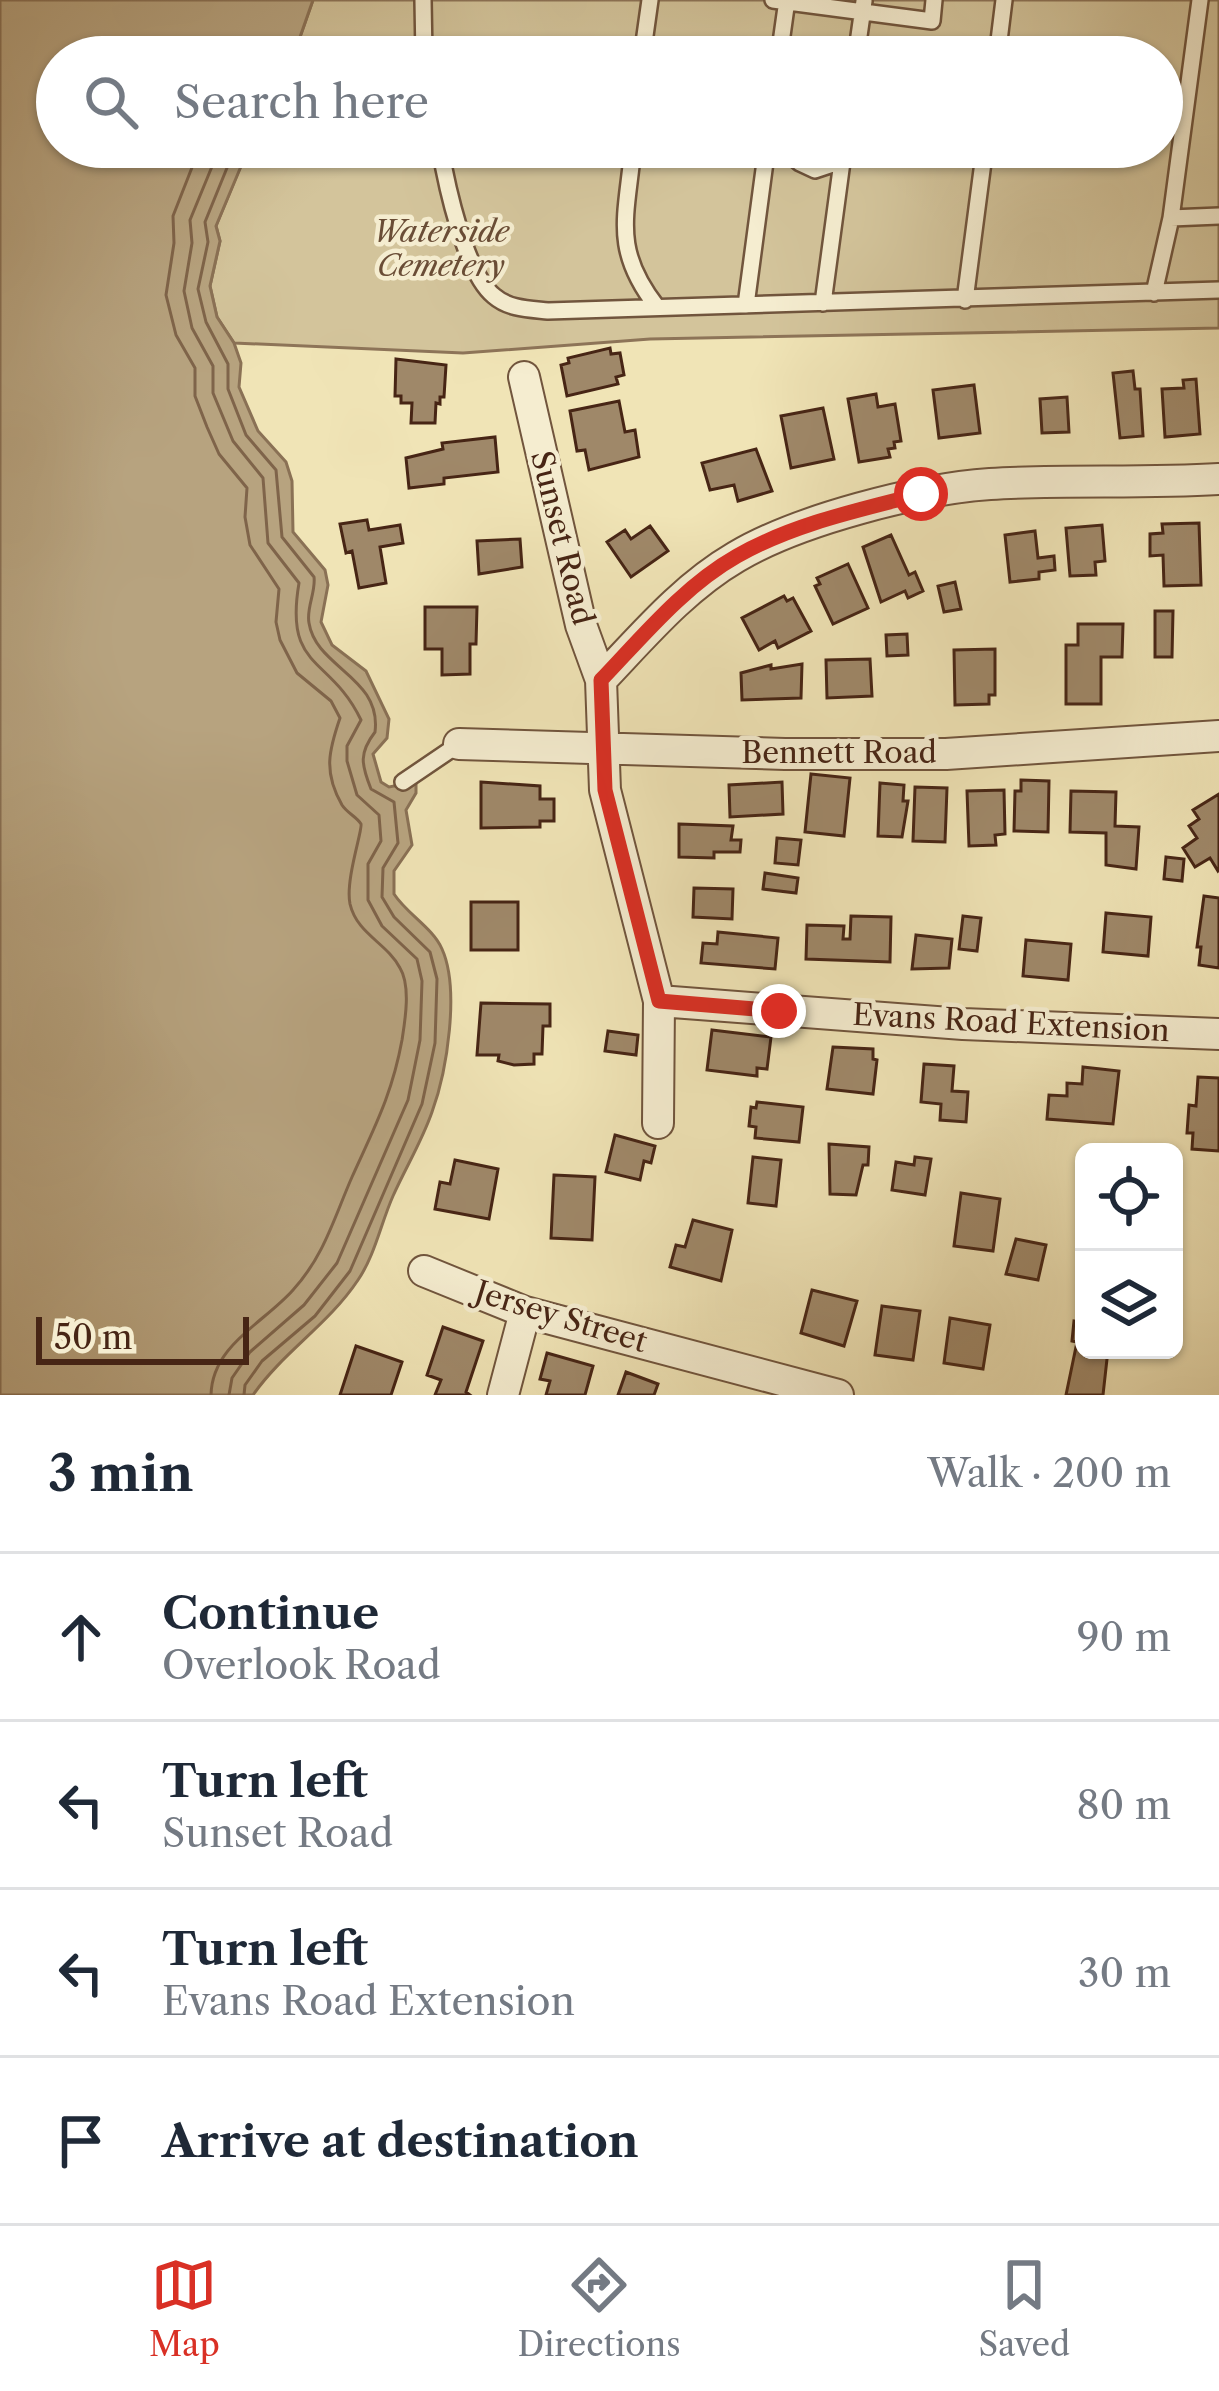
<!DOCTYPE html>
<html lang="en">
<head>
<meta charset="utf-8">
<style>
	:root { --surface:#fff; --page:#f2f2f3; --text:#1f2937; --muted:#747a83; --line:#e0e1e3; --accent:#d93025 }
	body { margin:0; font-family:"Libre Caslon Text",serif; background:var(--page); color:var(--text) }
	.controls { position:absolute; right:36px; bottom:36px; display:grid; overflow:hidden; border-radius:18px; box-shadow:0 3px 9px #0004 }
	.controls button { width:108px; height:108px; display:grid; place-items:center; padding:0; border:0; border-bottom:3px solid var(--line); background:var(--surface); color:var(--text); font:60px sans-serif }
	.scale { position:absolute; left:36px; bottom:30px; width:213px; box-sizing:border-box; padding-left:12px; border:6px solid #472515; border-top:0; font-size:33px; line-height:42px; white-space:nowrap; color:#472515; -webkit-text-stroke:9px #f5edd0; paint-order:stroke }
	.stop { position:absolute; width:36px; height:36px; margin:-27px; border:9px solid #d93025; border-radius:50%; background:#fff }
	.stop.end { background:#d93025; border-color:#fff; box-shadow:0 3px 12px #0008 }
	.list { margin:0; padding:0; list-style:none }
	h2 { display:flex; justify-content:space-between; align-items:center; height:156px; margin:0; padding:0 48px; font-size:51px }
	h2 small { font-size:39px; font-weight:400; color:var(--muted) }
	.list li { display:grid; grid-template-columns:78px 1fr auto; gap:36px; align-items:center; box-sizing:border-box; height:168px; padding:0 48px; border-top:3px solid var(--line) }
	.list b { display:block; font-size:45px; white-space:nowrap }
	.list p { margin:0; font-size:39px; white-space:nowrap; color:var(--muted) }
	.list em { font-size:39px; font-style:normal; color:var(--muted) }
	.icon { flex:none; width:66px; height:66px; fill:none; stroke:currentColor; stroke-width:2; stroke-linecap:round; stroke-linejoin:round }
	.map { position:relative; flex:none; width:1219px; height:1395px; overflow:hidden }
	.search { position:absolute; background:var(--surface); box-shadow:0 3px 9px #0004; left:36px; right:36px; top:36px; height:132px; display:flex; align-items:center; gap:30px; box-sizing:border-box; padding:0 42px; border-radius:66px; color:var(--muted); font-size:45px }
	.sheet { height:828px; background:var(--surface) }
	nav { display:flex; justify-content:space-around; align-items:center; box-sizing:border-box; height:168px; border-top:3px solid var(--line); background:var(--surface); font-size:33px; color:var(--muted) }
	nav a { display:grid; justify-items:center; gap:6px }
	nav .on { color:var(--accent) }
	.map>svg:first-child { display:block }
	.green { fill:#d3c49b; stroke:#8d7458; stroke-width:3 }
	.water { fill:#b7a37f; stroke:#8a7155; stroke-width:3 }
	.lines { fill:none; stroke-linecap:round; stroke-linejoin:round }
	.shore { stroke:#7f644a; stroke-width:3 }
	.building { fill:#9f8869; stroke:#472515; stroke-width:3 }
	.service-casing { stroke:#71553d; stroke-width:20 }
	.minor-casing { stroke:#71553d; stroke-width:34 }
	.service { stroke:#f5edd0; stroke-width:15 }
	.minor { stroke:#f5edd0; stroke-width:30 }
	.route { stroke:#d93025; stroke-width:15 }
	.labels { text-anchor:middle; stroke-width:9; stroke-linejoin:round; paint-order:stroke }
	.park-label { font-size:30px; font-style:italic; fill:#6a4d36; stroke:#f5edd0 }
	.street-label { font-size:30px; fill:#472515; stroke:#f5edd0 }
</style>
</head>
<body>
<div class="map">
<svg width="1219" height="1395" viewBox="0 0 1219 1395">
	<rect width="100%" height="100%" fill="#f0e4b6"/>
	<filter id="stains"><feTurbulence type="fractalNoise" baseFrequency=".00167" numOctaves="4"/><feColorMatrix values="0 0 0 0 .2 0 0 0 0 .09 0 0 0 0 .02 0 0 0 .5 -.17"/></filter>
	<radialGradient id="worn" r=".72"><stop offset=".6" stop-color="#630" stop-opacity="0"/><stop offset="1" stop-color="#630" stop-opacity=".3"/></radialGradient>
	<path class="green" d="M313 0H1219V328L650 339 463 353 234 343 217 317 210 286 220 241 216 226 242 163 255 147H1162V57H293Z"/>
	<path class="water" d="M0 0H313L293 57H57V147H255L242 164 216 226 220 241 210 286 217 317 234 343 241 363 239 387 258 431 286 462 292 481 293 532 325 570 328 585 321 622 332 645 366 671 389 719 387 738 373 754 381 782 389 787 416 782V793L406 810 412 845 394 871V894C407 914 433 928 442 949 460 989 447 1071 432 1112 422 1141 406 1167 393 1196 381 1223 375 1255 358 1280 328 1325 283 1352 253 1395H0Z"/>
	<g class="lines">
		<path class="shore" d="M200 147 173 216 174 243 166 295 176 335 195 368V396L207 427 219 454 247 488 245 517 250 545 279 589 276 622 280 640 297 673 331 701 340 718C329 750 323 772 342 805 347 813 357 817 361 824 363 829 345 880 350 904 357 934 387 943 400 968 411 986 405 1021 402 1040 392 1095 374 1128 352 1177 334 1218 324 1256 293 1290 264 1323 212 1345 211 1395
			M220 147 190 220 192 243 184 291 192 328 213 366V393L233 441 263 478 268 543 299 583C284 671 330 655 361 720L347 746V761L357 795 379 815 381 841 368 864V900L382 926 417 959 422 981 420 1040 408 1100 337 1263 304 1305 250 1352 232 1378 229 1395
			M240 147 231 158 205 222 208 242 198 289 206 322 228 364V389L246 435 276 470 282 537 314 577C316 592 306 608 309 623 316 668 382 677 375 732 359 753 361 764 371 789L394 802 398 843 383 868 382 897 394 917 430 952 437 979 435 1043 422 1104 350 1271 315 1316 262 1361 245 1385 244 1395"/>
	</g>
	<path class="building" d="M610 348 611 354 620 353 624 375 616 377 618 384 567 396 561 365 569 363 568 358Z
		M396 359 446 365 444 397H440V404L436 403 435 423H411L412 403H401V396H395Z
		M1133 371 1135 389H1140L1143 436 1120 438 1113 373Z
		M1196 379 1200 434 1165 437 1162 389 1184 388 1183 380Z
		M974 385 980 433 939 438 933 390Z
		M876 394 878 407 895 404 901 441 894 442 895 448 888 449 890 457 859 462 848 399Z
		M1067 397 1069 432 1042 433 1040 399Z
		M619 401 625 432 635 430 639 457 589 470 585 450 577 451 570 411Z
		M823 408 834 459 791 468 781 416Z
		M495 437 498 472 444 478V484L409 488 406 458 443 449 442 443Z
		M756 449 772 491 738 501 734 485 710 490 702 463Z
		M367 520 369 530 400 525 403 543 380 547 386 583 359 588 352 551 346 553 340 524Z
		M1199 523 1201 585 1164 586 1163 555 1150 556V534L1163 533 1162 524Z
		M1102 525 1105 561 1095 562 1096 575 1070 576 1066 528Z
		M650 526 668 551 631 577 607 542 625 530 631 539Z
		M1035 531 1038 558 1054 556 1055 570 1039 572V579L1010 582 1005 535Z
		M891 535 909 575 915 572 923 591 908 598 905 591 881 602 863 547Z
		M520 539 522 567 479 574 477 541Z
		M848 564 868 608 833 624 815 586 820 584 817 578Z
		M955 582 961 609 944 612 938 586Z
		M784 596 787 601 793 598 811 631 778 648 775 641 759 650 742 618Z
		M425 607H477L476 644H470V674L442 675V649H425Z
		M1155 611H1173L1172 657H1155Z
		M1078 624H1123L1122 657H1101V704H1066V645H1078Z
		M907 634 908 655 887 656 886 635Z
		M995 649V695H989V704L955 705 954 650Z
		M870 659 872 696 827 698 826 660Z
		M802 664 801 698 742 700 741 673 771 665V669Z
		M811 774 850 778 844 836 805 832Z
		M1021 780 1049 781 1048 832 1014 831 1015 791H1021Z
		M481 782 540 786V799H554V821H540V827L481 828Z
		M782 782 783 814 730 817 729 785Z
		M880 783 904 785 903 801H908L902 837 878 836Z
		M915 787 947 788 945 842 913 841Z
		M1004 790 1005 834 995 835 996 845 969 846 967 791Z
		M1071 791 1116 792 1115 826 1139 827 1136 869 1106 865V833L1070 832Z
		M1219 794V870L1218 871 1210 858 1195 867 1183 848 1197 838 1189 826 1199 819 1193 810Z
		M679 824 733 826 731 840H741L740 852H714V858L679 857Z
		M777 838 801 840 798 865 775 863Z
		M1166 857 1184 859 1182 881 1164 879Z
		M765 873 798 878 796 893 763 889Z
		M694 888 733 889 732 919 693 917Z
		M1204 896 1219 898V968L1199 965 1201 947H1197Z
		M471 902H518V950H471Z
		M1106 913 1151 917 1148 956 1103 952Z
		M851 916 891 917 890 962 806 959 807 925 844 926 843 939H850Z
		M963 916 981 918 977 951 959 949Z
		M718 932 778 938 775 969 701 963 703 943 717 944Z
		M916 935 952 939 949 968 912 969Z
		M1026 940 1071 944 1068 980 1023 976Z
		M481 1003 550 1004V1026H543L542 1054H534V1064L514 1065 498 1061 499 1055H477Z
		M712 1030 771 1037 767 1069 757 1068V1076L707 1070Z
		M608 1031 638 1035 636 1055 605 1051Z
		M833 1047 873 1049V1059L877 1060 873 1094 827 1089Z
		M924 1064 954 1066 952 1091 968 1092 966 1122 940 1120 941 1104 921 1102Z
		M1083 1067 1119 1071 1113 1124 1047 1119 1049 1095 1067 1096V1083L1082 1084Z
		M1198 1077 1219 1078V1151L1192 1149 1193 1133H1187L1189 1105 1196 1106Z
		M757 1102 803 1107 799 1142 755 1138 756 1127 749 1126 751 1107 756 1108Z
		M615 1135 655 1146 651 1163 644 1161 640 1180 606 1172Z
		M829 1144 869 1147 868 1165H863L856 1195 830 1194Z
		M753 1157 781 1160 776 1206 748 1203Z
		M915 1157 931 1159 925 1195 892 1190 896 1162 914 1165Z
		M455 1160 498 1169 489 1219 435 1209 440 1182 450 1184Z
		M554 1175 595 1177 592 1240 551 1238Z
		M961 1193 1000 1199 993 1251 954 1246Z
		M693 1220 732 1230 721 1281 670 1267 676 1245 685 1247Z
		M1016 1239 1046 1245 1038 1280 1006 1274Z
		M812 1290 857 1301 844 1346 801 1333Z
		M882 1306 920 1311 913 1360 875 1355Z
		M950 1318 990 1325 983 1369 944 1363Z
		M1074 1321 1084 1322V1350H1108L1103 1395H1066L1077 1342 1072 1341Z
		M443 1327 483 1341 466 1392 470 1395H435L441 1380 427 1375Z
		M356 1346 402 1362 391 1395H340Z
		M547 1353 593 1366 585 1395H546L550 1381 540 1379Z
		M626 1372 658 1384 654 1395H618Z"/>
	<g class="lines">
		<g class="service-casing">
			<path id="service" d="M423 0 424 57
				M773 0 932 21 934 0
				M642 57 650 0
				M779 57 787 0
				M856 57 864 1
				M997 57 1004 0
				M440 147C446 183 465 273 494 296 509 309 529 309 548 311L1219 290
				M633 147C627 216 611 248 657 307
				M781 147 800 163 815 170 842 161
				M1171 218 1219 216
				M1154 293 1171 218 1200 0
				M965 300 985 147
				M823 303 844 147
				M746 305 767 147
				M403 782 459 744"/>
		</g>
		<g class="minor-casing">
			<path id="minor" d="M524 377 581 625 601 680 605 790 659 1001 658 1123
				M601 680C643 636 683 588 736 557 798 520 918 489 990 484 1066 479 1143 484 1219 479
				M459 744 785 754H946L1219 736
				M659 1001 963 1024 1219 1034
				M424 1271 525 1312 838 1395
				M503 1395 525 1312"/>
		</g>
		<use href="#service" class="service"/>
		<use href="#minor" class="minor"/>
	</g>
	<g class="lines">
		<path class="route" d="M779 1011 659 1001 605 790 601 680C643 636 684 586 737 556 793 524 859 510 921 494"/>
	</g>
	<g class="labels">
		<g class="park-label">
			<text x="441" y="242">Waterside<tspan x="441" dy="34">Cemetery</tspan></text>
		</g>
		<g class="street-label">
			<text transform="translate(562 538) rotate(76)" y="10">Sunset Road</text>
			<text x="839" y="763">Bennett Road</text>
			<text transform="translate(1011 1023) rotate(3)" y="10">Evans Road Extension</text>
			<text transform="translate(561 1317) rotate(17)" y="10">Jersey Street</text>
		</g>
	</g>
	<rect width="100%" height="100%" filter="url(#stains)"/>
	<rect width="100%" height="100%" fill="url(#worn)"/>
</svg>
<div class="controls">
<button><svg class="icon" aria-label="locate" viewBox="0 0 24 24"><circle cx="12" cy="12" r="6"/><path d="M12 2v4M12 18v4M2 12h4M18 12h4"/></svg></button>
<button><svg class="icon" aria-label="layers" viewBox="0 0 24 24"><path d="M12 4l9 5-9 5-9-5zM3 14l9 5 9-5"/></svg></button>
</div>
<div class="scale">50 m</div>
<div class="stop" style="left:921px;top:494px"></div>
<div class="stop end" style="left:779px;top:1011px"></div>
<div class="search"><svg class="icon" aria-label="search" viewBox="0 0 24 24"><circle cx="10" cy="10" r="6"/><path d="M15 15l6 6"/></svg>Search here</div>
</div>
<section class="sheet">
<h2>3 min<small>Walk · 200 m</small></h2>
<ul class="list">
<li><svg class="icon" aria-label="ahead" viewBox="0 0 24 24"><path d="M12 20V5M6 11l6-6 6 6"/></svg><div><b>Continue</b><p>Overlook Road</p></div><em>90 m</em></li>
<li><svg class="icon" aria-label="left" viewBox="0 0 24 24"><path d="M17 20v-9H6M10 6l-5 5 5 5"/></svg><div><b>Turn left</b><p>Sunset Road</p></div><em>80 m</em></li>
<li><svg class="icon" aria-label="left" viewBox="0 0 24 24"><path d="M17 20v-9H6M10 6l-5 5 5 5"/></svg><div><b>Turn left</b><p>Evans Road Extension</p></div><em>30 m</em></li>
<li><svg class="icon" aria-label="arrive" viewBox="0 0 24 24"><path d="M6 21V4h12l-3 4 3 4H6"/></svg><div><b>Arrive at destination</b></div></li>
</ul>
</section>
<nav>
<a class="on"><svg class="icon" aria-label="map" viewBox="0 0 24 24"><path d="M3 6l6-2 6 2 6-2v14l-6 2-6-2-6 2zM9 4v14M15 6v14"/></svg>Map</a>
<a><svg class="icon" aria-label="directions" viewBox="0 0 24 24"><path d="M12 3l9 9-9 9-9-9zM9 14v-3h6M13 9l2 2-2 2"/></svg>Directions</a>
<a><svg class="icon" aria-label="saved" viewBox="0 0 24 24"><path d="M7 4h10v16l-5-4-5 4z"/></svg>Saved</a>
</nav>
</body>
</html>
